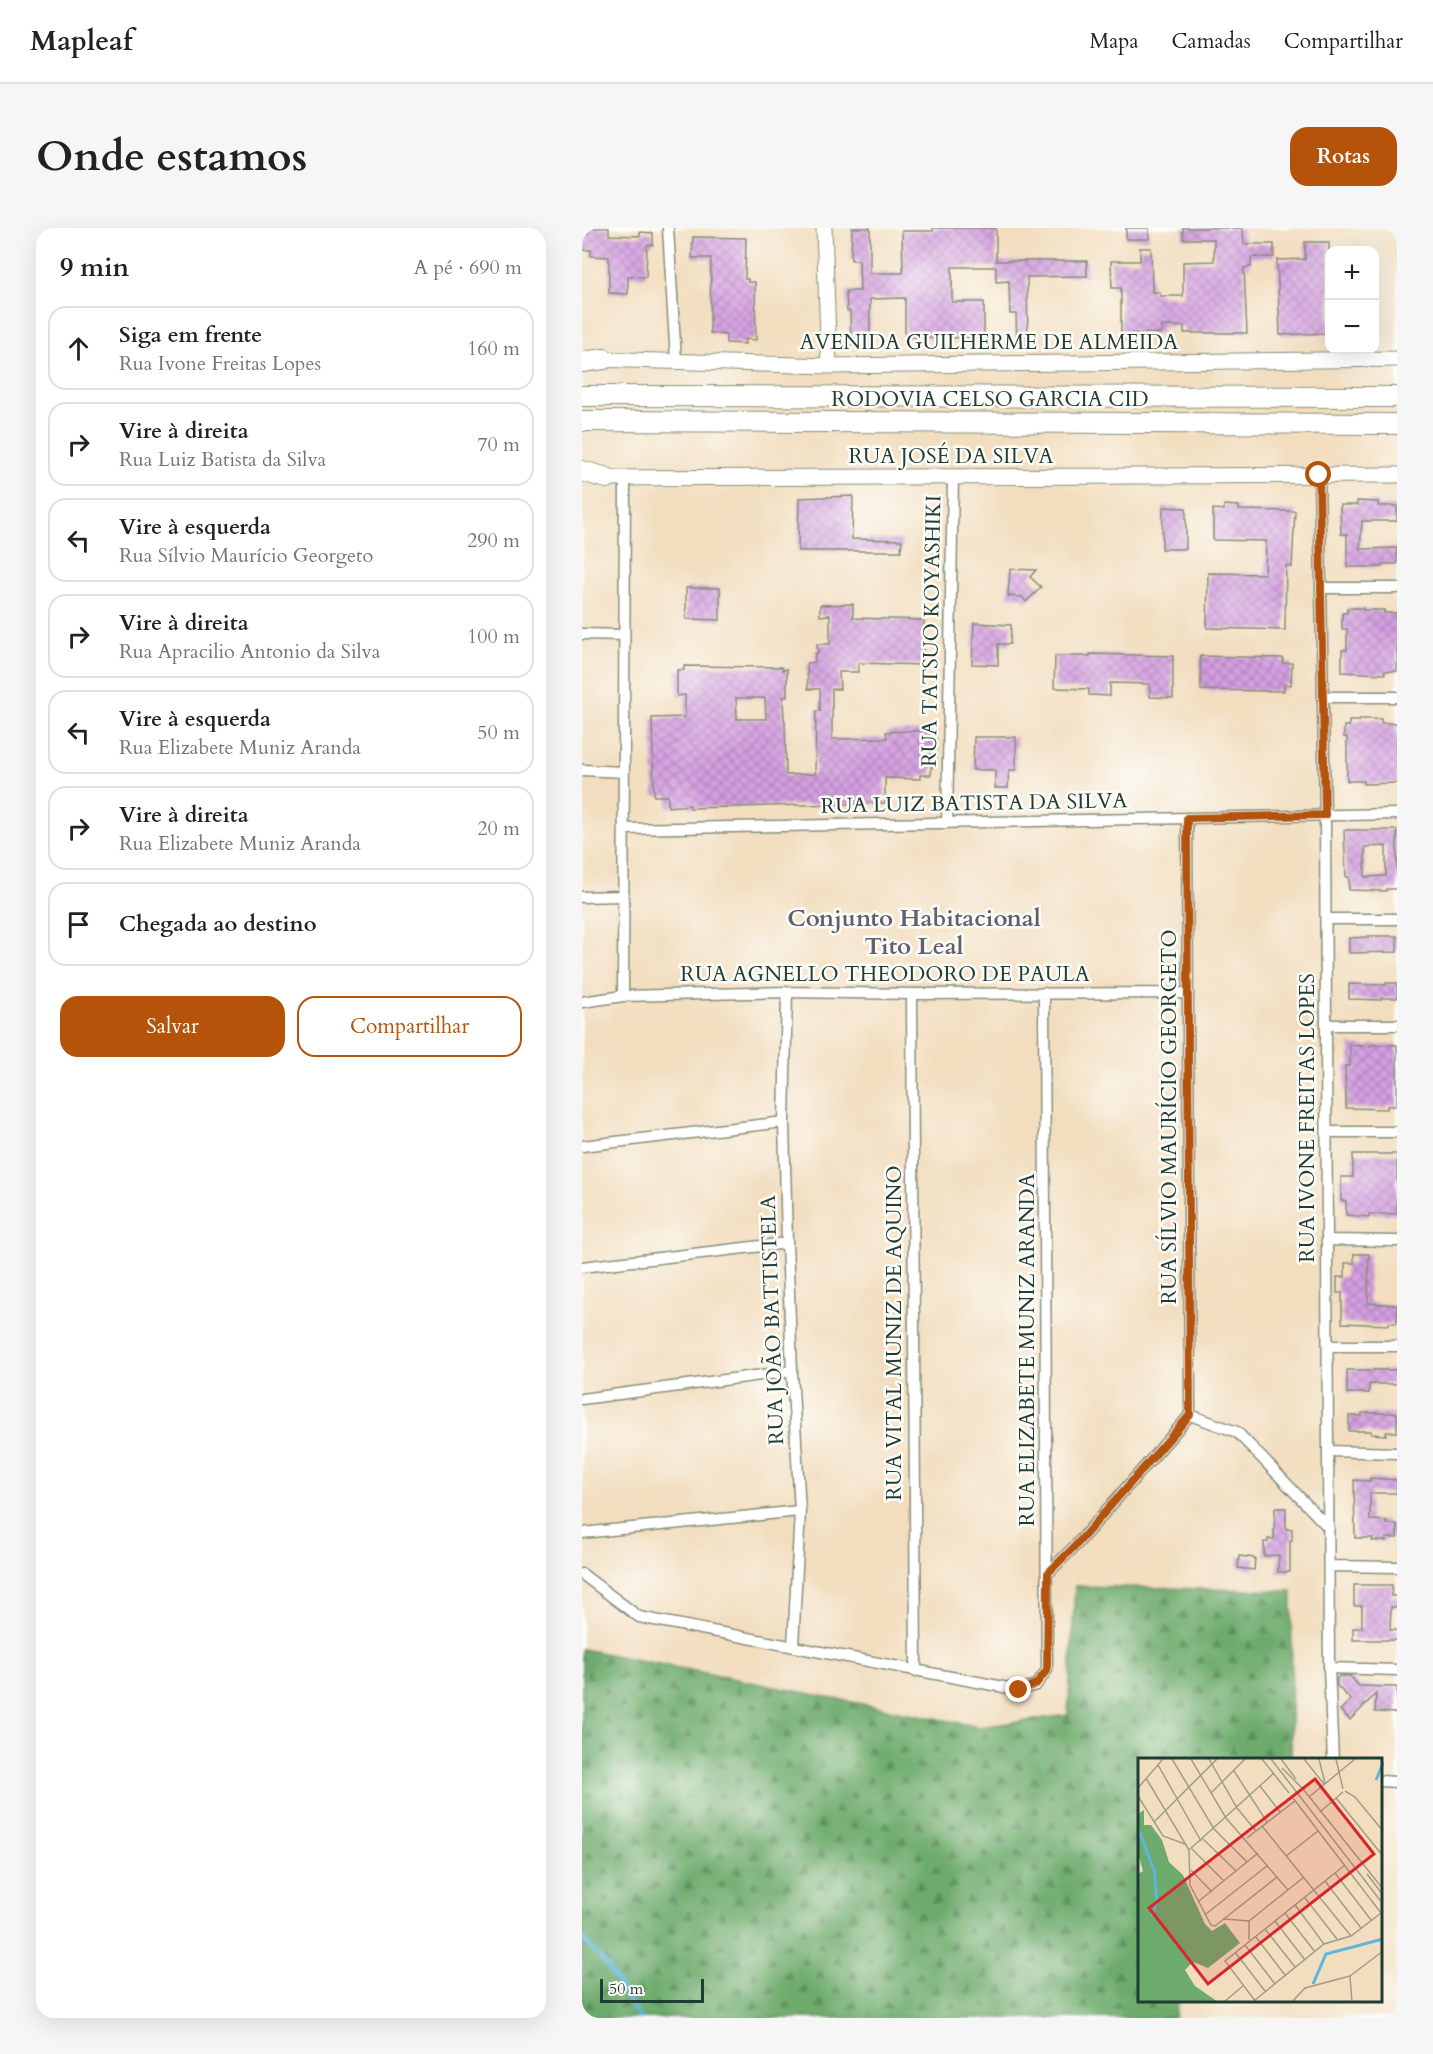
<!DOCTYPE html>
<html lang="pt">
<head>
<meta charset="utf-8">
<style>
	:root { --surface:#fff; --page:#f6f6f6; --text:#222; --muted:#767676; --line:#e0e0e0; --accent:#b45309 }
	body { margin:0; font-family:Cardo,serif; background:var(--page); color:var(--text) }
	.controls { position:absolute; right:18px; top:18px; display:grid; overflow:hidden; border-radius:12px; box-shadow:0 6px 24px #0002 }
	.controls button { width:54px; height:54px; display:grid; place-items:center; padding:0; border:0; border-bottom:2px solid var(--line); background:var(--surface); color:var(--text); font:30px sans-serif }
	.scale { position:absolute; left:18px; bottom:15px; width:104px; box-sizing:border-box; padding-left:6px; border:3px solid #1f3d34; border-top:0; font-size:16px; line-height:21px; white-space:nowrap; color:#1f3d34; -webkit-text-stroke:4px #fdfcf7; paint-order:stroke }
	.stop { position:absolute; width:18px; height:18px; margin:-14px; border:4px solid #b45309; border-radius:50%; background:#fff }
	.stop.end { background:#b45309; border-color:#fff; box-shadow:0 2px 6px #0008 }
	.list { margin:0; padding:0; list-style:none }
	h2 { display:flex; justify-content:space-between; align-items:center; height:78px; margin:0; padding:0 24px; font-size:26px }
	h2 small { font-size:20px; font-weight:400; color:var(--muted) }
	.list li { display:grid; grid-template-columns:39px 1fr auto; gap:18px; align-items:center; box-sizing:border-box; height:84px; margin:0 12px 12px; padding:0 12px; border:2px solid var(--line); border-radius:18px }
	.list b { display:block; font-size:22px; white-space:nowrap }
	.list p { margin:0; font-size:20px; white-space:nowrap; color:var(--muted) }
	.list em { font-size:20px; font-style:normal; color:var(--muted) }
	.actions { display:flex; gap:12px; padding:18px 24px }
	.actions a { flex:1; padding:14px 0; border:2px solid var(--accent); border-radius:18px; text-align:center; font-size:21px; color:var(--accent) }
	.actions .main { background:var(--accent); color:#fff }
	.icon { flex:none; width:33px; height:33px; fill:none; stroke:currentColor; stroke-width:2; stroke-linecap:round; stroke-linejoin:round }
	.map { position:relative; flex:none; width:815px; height:1790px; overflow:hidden; border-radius:18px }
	header { display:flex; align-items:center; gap:36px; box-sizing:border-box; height:84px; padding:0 30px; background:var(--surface); border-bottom:2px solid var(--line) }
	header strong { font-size:28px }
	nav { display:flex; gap:33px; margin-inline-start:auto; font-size:21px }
	.intro { display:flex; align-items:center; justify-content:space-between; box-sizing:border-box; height:144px; padding:0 36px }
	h1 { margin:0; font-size:42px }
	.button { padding:15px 27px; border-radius:18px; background:var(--accent); color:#fff; font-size:21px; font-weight:700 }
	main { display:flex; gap:36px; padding:0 36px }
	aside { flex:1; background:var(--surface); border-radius:18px; box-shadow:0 6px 24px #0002 }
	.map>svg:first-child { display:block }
	.forest { fill:url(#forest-firs); stroke:#467450; stroke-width:1.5 }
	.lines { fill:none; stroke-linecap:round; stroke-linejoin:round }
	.stream { stroke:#5eb6db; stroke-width:4.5 }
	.building { fill:url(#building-cross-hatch); fill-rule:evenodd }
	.street-casing { stroke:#888e7a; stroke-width:13 }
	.secondary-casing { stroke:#888e7a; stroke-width:17 }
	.highway-casing { stroke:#888e7a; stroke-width:22 }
	.street { stroke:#fff; stroke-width:10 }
	.secondary { stroke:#fff; stroke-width:15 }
	.highway { stroke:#fff; stroke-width:20 }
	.route { stroke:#b45309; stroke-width:8 }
	.labels { text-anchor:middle; stroke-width:5; stroke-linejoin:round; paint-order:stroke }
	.street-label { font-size:21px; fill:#1f3d34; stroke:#fdfcf7 }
	.quarter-label { font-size:24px; font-weight:bold; fill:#5f5f71; stroke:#fdfcf7 }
	.inset-river { fill:none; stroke:#5eb6db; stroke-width:3 }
	.inset-road { fill:none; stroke:#9e9e87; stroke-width:1.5 }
	.view { fill:#d62828; fill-opacity:0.15; stroke:#d62828; stroke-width:3 }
	.inset-edge { fill:none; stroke:#1f3d34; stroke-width:3 }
</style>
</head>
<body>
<header>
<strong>Mapleaf</strong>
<nav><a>Mapa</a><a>Camadas</a><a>Compartilhar</a></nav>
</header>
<div class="intro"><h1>Onde estamos</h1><a class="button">Rotas</a></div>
<main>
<aside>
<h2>9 min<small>A pé · 690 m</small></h2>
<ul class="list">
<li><svg class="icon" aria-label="ahead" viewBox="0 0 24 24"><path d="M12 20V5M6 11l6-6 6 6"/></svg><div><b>Siga em frente</b><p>Rua Ivone Freitas Lopes</p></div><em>160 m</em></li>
<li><svg class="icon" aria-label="right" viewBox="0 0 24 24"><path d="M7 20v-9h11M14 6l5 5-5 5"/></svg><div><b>Vire à direita</b><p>Rua Luiz Batista da Silva</p></div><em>70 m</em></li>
<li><svg class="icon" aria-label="left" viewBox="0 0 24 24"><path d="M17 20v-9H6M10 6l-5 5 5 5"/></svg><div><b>Vire à esquerda</b><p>Rua Sílvio Maurício Georgeto</p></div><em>290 m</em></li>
<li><svg class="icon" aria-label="right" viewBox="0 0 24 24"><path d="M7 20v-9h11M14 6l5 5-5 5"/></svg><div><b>Vire à direita</b><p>Rua Apracilio Antonio da Silva</p></div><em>100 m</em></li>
<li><svg class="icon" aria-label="left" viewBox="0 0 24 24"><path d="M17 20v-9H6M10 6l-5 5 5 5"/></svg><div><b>Vire à esquerda</b><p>Rua Elizabete Muniz Aranda</p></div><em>50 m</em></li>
<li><svg class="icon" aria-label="right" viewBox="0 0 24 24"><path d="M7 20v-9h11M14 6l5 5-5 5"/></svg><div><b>Vire à direita</b><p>Rua Elizabete Muniz Aranda</p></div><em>20 m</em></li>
<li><svg class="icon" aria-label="arrive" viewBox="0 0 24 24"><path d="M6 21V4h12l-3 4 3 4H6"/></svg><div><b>Chegada ao destino</b></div></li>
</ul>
<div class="actions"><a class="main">Salvar</a><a>Compartilhar</a></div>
</aside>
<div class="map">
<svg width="815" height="1790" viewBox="0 0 815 1790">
	<defs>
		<pattern id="forest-firs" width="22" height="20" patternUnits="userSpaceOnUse" patternTransform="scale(1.5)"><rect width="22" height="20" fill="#6dab6c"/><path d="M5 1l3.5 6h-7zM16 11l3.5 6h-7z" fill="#598c5a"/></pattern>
		<pattern id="building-cross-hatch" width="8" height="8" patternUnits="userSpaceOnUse" patternTransform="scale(1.5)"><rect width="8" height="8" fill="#d59fe1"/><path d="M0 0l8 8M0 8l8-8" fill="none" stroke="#ac83b7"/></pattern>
	</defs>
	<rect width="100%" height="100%" fill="#fdfcf7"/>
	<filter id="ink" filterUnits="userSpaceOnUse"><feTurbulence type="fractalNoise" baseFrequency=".0167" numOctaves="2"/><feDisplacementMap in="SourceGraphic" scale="12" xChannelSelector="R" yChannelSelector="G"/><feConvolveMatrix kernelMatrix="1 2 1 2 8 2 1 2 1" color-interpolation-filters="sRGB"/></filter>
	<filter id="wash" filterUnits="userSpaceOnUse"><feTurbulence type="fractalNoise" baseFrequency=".008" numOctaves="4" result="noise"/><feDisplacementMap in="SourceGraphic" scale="24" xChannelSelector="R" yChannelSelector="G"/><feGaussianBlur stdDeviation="1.35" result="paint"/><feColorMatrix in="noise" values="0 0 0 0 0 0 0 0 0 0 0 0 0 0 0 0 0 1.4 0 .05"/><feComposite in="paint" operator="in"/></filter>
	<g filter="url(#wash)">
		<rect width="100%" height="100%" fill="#f2debf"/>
		<path class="forest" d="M493 1358 710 1363 709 1532H557V1774H598L595 1776 593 1790H0V1421L398 1499 486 1487Z"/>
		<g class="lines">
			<path class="stream" d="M0 1709 25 1738 57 1790"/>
		</g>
		<g id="blocks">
			<path class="building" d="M7 0H27V7L58 8V4L71 5V17H65L64 49 46 48V66L27 65V29L9 28V22H0V6H6Z
				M270 0H288V45H321L320 3H351V0H414V33H505V48L445 49 446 116H435L434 86H428L427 53 414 54V39H370V74H402V110L323 109V70L288 71V117H269L268 83H265L264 63H278L277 32H269Z
				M544 0H567V11H544Z
				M601 0H659L661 2 662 16H692V29H669V39L662 40 665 105H602V98H580V105L550 106V113H539V60H530L529 33H558V20H569L570 64H578V68H601V34L632 33V11H601Z
				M111 9 164 10 163 51H166V54H173L174 112 163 111V116L144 115V107L128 105 129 30H110Z
				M723 14H747V105L698 107 695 32 723 31Z
				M271 268 270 311 320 312 319 323H216L217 270Z
				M775 273 796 274V278H815V293H780L778 321 815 320V336H800V339H765V306H759L758 277H775Z
				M642 277 657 278V282L713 283 710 339 704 338 703 402 625 400 626 345 683 346 684 313 631 312V281L642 282Z
				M581 279 604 280V321H580Z
				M428 341 454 342 448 349 459 359 444 374 440 369 426 368Z
				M104 360H138V392L104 391Z
				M271 376V390L342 392 341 437 276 435V444H257L258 461H250V511L305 510 304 504 354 502 355 539H349V547H338V551L303 550V575L108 580V577L86 579V568H72L70 490 103 489V467L95 468V442H102V438L200 439V442L205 441V469H201L202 492H203L204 547 233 546 234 483H238V461H226L225 435 233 434V425H236L235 416H248V387L238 388V377ZM154 470H183L184 491H155Z
				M765 380H781V382H802V385H815V443H802L803 446 760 444V422H765V401H760V385H765Z
				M392 395 429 397 428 416H416V437L390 436Z
				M508 426 591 428V470L568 469V456L528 455V468L507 467V461L472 460 473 428H508Z
				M618 428 701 430V435H710L709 457 702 456V463L619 462Z
				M778 491H799V495H815V555L782 556V553H765V509H762V498H767V493H778Z
				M392 509H434V542H427L426 560H413V542H391Z
				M762 602H815V661H804V663L767 662V649H764ZM804 618V648L783 649V619Z
				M786 708H815V724L767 725V710L786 709Z
				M804 755H815V770H799V772L767 771V756L804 757Z
				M768 817 788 819V817H815V878H805V881L764 880 763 838H768Z
				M771 926H815V986H787V989L764 987V973H759V949H771Z
				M772 1026H787L786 1075 815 1077V1095H807V1097L760 1095V1065H755V1049H763V1035H772Z
				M765 1142H815V1156H787V1165H765Z
				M780 1185H815V1204H804V1207L789 1206V1203H767V1188H780Z
				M788 1250 815 1252V1265H788V1292L805 1293 804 1296H815V1310H804V1313H790L791 1310H773L772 1252 788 1253Z
				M693 1280H704V1301H710V1313H708V1344H696L697 1327 682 1328V1314H686V1311H692Z
				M657 1328 673 1330 672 1342 656 1340Z
				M772 1357H810L809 1368H815V1379H809L808 1402H815V1412H771V1400H780V1378H772Z
				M757 1448H768L777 1458 815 1459V1485L793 1484 794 1466 768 1492 758 1482 769 1472 755 1458V1450Z"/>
		</g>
	</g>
	<g filter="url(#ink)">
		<use href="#blocks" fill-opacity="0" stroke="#888e7a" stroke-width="1.5"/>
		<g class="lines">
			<g class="street-casing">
				<path id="street" d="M86 0 94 133
					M737 247 743 587 747 1440 751 1532
					M739 360H815
					M0 406 42 407
					M741 469H815
					M0 542 42 544
					M605 590 608 1187
					M365 595 371 249
					M42 601 815 586
					M0 669 41 668
					M744 691H815
					M205 764 202 894 205 1015 210 1143 218 1283 211 1418
					M330 766 334 1443
					M41 768 43 250
					M0 774 41 768 205 764 330 766 606 765
					M744 797H815
					M745 904H815
					M0 918 202 894
					M745 1012 815 1013
					M0 1039 205 1015
					M746 1118H815
					M0 1171 210 1143
					M608 1187 655 1204 747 1300
					M746 1223 815 1225
					M0 1305 218 1283
					M747 1338 815 1339
					M466 1345 495 1316 608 1187
					M0 1346 57 1389 437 1462 454 1457 465 1442 462 765
					M747 1440 815 1442
					M798 1553 815 1554"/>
			</g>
			<g class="secondary-casing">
				<path id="secondary" d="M242 0 247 138
					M11 131 247 138 815 131
					M14 250 815 247"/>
			</g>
			<g class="highway-casing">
				<path id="highway" d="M0 134 22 131
					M0 168 815 169
					M0 193 815 196
					M0 243 25 250"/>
			</g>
			<use href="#street" class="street"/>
			<use href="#secondary" class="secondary"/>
			<use href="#highway" class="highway"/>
		</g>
	</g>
	<g class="lines" filter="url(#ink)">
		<path class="route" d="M437 1462 454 1456 465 1442 466 1345 495 1316 608 1187 605 590 743 587 737 247"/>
	</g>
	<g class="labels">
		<g class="street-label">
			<text x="407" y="121">AVENIDA GUILHERME DE ALMEIDA</text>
			<text x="408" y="178">RODOVIA CELSO GARCIA CID</text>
			<text x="369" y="235">RUA JOSÉ DA SILVA</text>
			<text transform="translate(349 403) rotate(-89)" y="7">RUA TATSUO KOYASHIKI</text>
			<text transform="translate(392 575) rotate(-1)" y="7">RUA LUIZ BATISTA DA SILVA</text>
			<text x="303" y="753">RUA AGNELLO THEODORO DE PAULA</text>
			<text transform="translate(587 889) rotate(-90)" y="7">RUA SÍLVIO MAURÍCIO GEORGETO</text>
			<text transform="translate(725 890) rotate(-90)" y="7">RUA IVONE FREITAS LOPES</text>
			<text transform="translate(190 1092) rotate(-92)" y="7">RUA JOÃO BATTISTELA</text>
			<text transform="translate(312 1105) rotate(-90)" y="7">RUA VITAL MUNIZ DE AQUINO</text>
			<text transform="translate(445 1122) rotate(-90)" y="7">RUA ELIZABETE MUNIZ ARANDA</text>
		</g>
		<g class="quarter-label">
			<text x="332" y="698">Conjunto Habitacional<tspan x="332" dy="28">Tito Leal</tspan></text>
		</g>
	</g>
	<g transform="translate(556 1530)">
		<rect width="244" height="244" fill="#f2debf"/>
		<path d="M6 52V67H13L24 82 31 104 45 117 67 166 74 173 87 165 102 185 70 210 55 204 47 212 57 228 80 244H0V116L5 113 0 95V56Z" fill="#6dab6c"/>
		<path class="inset-river" d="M238 22 245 5M0 70 16 112 19 144 14 158M175 226 188 196 245 181"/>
		<path class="inset-road" d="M34 1 76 71 109 104M53 1 88 60 150 132M71 1 99 50 118 73M124 1 151 35M133 1 245 146M143 1 158 21M166 1 186 26M181 1 187 25M198 1 205 31M20 7 63 83M144 10 166 32M96 13 129 64M8 20 51 92 52 127 73 167 77 168 139 119M122 28 142 54M0 30 25 1M165 31 245 131M207 33 217 39 245 73M73 35 107 1M0 38 25 78 47 86M171 39 217 1M155 40 243 155M198 40 245 98M182 54 205 34M16 64 79 1M124 68 213 178M109 80 157 43M65 81 98 113M54 91 86 123M51 92 136 15M148 98 180 73M53 112 74 134M197 115 233 162M229 116 245 137M187 123 223 170M167 140 199 181M61 143 120 95M157 147 186 186M147 155 177 194M68 156 130 107M86 161 111 163M111 163 166 119M137 163 167 202M127 171 157 209M117 178 147 217M111 182V163M107 187 137 226M97 194 127 233M117 242 186 186 213 178 243 155M86 244 106 227M118 244 87 203 207 107M154 244 167 230 212 218M214 244 212 218 245 193"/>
		<path class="view" d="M177 21 236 96 70 226 11 150Z"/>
		<rect width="244" height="244" class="inset-edge"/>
	</g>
</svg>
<div class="controls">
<button>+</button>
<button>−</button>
</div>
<div class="scale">50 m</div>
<div class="stop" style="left:737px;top:247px"></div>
<div class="stop end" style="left:437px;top:1462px"></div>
</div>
</main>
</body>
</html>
